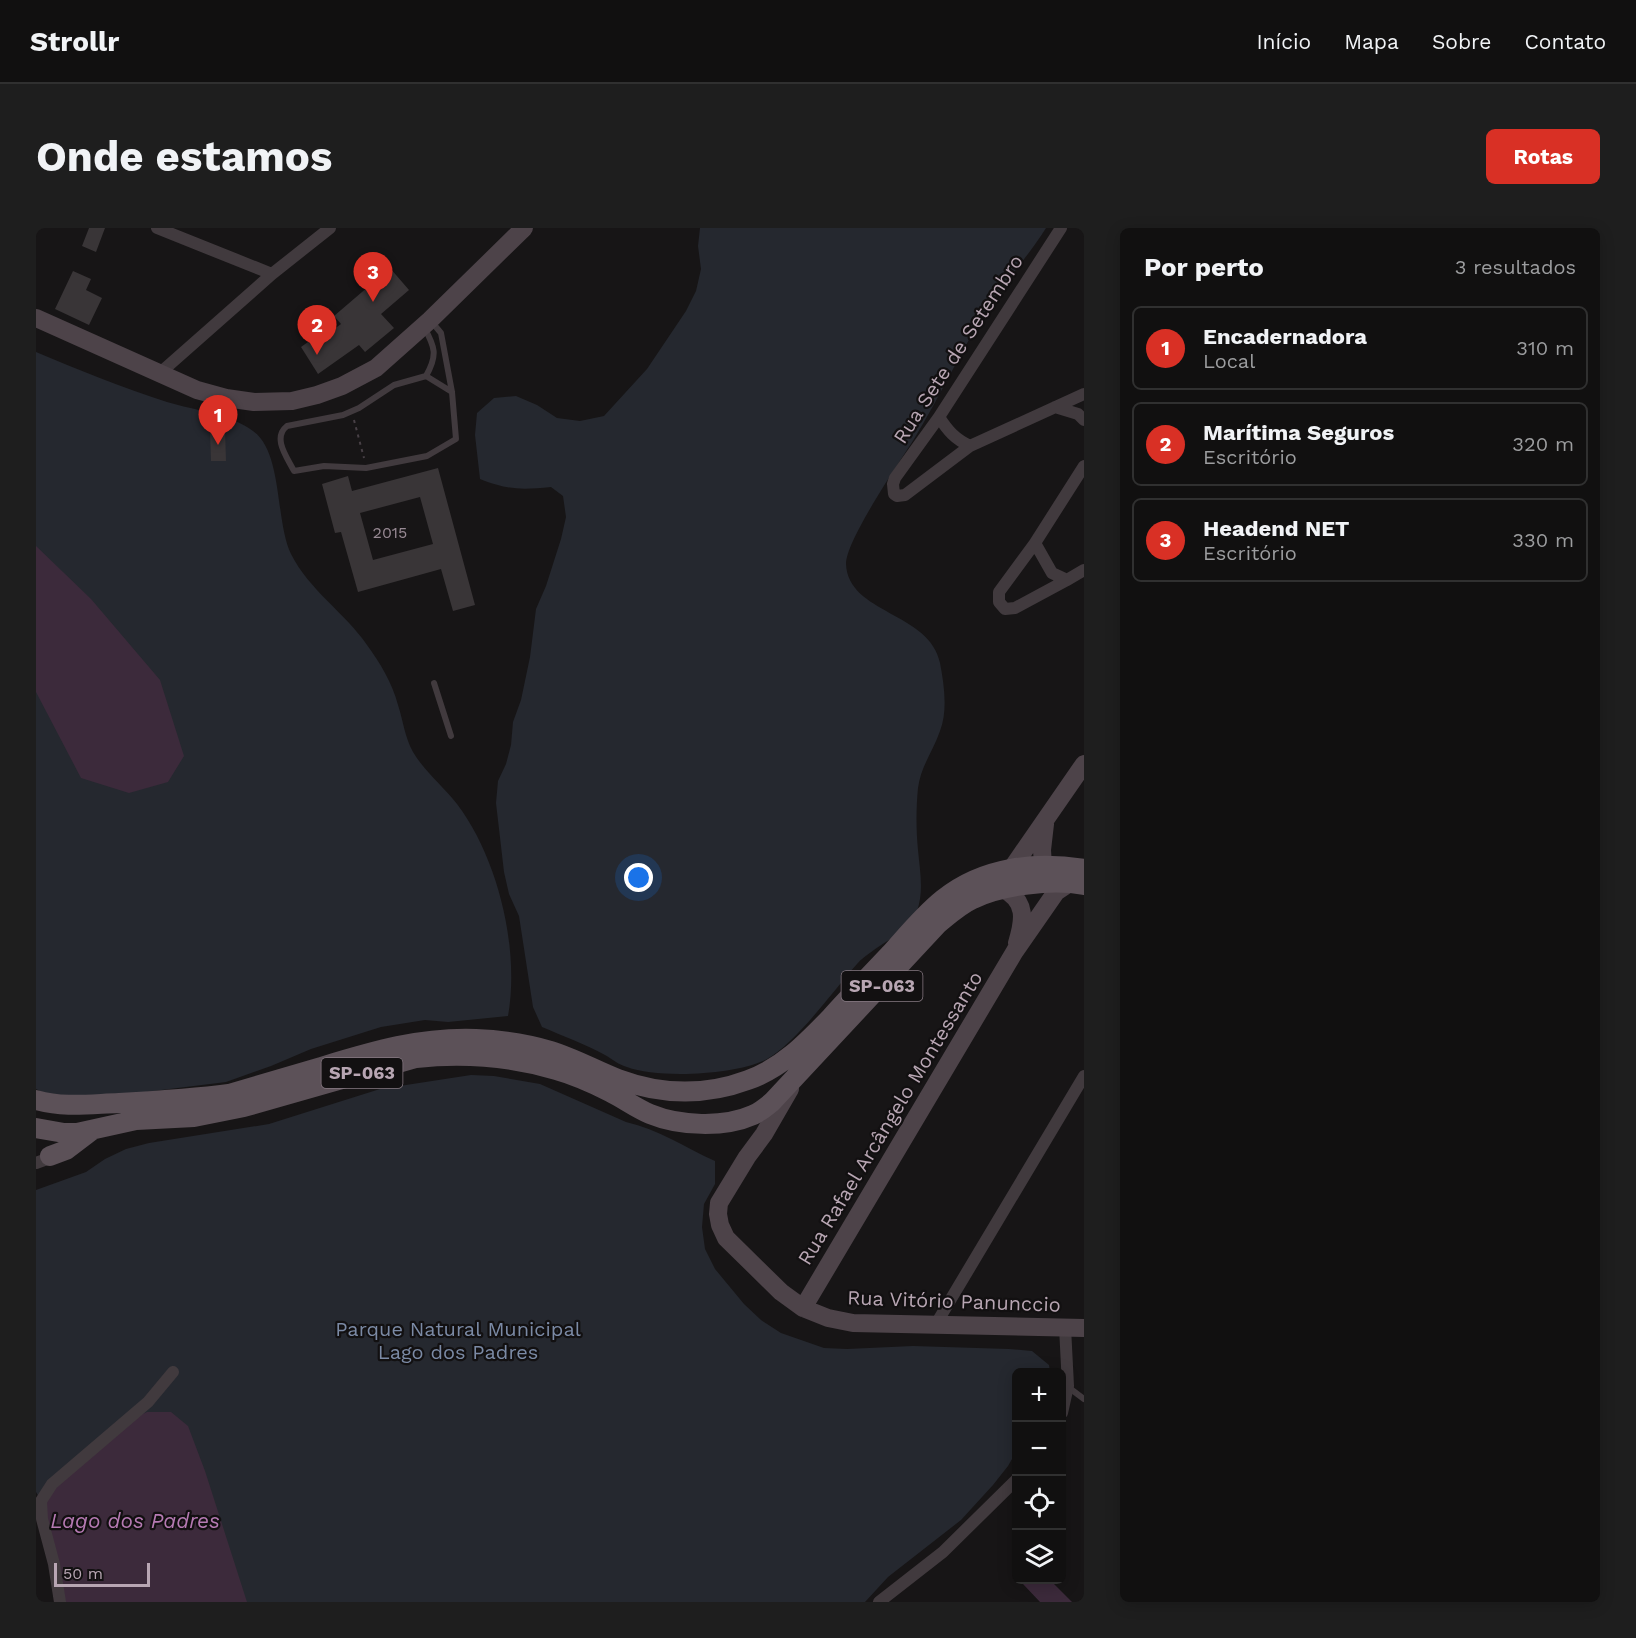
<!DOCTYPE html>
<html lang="pt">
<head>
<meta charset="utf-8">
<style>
	:root { --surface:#111010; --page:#1e1e1e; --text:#f1f3f6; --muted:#9c9d9f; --line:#303030; --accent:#d93025 }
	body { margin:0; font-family:"Work Sans",sans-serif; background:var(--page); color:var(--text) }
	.controls { position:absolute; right:18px; bottom:18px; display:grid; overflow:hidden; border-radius:9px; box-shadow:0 3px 15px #0003 }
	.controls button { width:54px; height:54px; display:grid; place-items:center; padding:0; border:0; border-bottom:2px solid var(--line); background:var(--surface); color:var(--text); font:30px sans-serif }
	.scale { position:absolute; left:18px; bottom:15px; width:96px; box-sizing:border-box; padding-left:6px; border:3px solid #b8a6b3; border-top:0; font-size:16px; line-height:21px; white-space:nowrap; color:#b8a6b3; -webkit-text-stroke:4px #121011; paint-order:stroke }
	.you { position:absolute; left:603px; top:650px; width:21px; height:21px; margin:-15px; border:4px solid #fff; border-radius:50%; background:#1a73e8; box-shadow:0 0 0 9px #1a73e833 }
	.badge { display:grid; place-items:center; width:39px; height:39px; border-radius:50%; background:var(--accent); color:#fff; font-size:20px; font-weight:700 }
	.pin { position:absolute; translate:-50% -50px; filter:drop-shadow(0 2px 3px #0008) }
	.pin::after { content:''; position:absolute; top:32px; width:21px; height:18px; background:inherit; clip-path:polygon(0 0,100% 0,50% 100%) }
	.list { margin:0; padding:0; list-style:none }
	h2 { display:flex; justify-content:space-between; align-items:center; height:78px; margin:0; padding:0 24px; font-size:26px }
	h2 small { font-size:20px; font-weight:400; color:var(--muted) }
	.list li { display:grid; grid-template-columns:39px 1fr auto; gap:18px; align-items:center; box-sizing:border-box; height:84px; margin:0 12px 12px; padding:0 12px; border:2px solid var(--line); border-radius:9px }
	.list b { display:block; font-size:22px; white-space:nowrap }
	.list p { margin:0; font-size:20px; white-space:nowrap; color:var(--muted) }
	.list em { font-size:20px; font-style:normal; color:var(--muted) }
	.icon { flex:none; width:33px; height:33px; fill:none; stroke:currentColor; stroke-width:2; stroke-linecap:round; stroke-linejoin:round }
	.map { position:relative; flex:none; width:1048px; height:1374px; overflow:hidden; border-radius:9px }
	header { display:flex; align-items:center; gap:36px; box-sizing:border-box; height:84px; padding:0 30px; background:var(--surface); border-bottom:2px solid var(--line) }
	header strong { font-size:28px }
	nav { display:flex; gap:33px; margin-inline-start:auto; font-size:21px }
	.intro { display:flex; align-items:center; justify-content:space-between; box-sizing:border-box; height:144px; padding:0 36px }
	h1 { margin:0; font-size:42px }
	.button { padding:15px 27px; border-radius:9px; background:var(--accent); color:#fff; font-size:21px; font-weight:700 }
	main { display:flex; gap:36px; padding:0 36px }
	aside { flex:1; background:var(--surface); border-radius:9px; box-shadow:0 3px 15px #0003 }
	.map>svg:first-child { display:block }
	.green { fill:#25282f }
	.water { fill:#3c2a3b }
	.building { fill:#393537; fill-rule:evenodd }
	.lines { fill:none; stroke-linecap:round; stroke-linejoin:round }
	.path { stroke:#484046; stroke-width:2; stroke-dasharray:3 4.5; stroke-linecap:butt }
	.lane { stroke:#413a3e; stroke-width:6 }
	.street { stroke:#413a3e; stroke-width:12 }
	.secondary { stroke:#4d4349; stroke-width:18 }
	.primary { stroke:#5c5158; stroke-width:20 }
	.labels { text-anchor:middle; stroke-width:4.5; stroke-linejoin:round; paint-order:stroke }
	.number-label { font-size:16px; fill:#988a94 }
	.shield { fill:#121011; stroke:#867982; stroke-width:1.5 }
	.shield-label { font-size:18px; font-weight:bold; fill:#b8a6b3 }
	.street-label { font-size:20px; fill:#b8a6b3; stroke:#121011 }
	.park-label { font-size:20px; fill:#7b8aa5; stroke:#121011 }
	.water-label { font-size:21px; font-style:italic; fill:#b67ab3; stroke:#121011 }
</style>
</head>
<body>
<header>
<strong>Strollr</strong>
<nav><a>Início</a><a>Mapa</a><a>Sobre</a><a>Contato</a></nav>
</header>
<div class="intro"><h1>Onde estamos</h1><a class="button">Rotas</a></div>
<main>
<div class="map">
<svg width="1048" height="1374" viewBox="0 0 1048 1374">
	<rect width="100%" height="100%" fill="#171516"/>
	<path class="green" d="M664 0H1010C991 30 967 56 948 86 923 127 903 170 878 211 863 235 810 312 810 336 812 386 894 384 904 435 908 456 912 482 904 503 897 523 885 538 882 560 880 580 880 602 882 622 884 644 888 663 881 683 873 705 836 719 821 736 797 763 761 814 731 831 702 847 622 851 591 839 583 837 576 831 569 827 549 816 527 808 506 799L497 779 483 688 473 666 468 644 460 575 462 553 470 536 475 517 477 494 485 472 494 429 500 381 510 358 525 311 530 289 527 268 515 259C485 262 472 262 444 251L439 207 441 185 458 170 480 168 501 177 521 190 544 193 568 188 611 141 650 83 660 63 665 41 662 18Z
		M0 124C43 142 87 160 131 174 160 183 193 185 217 203 247 224 239 293 255 326 273 362 309 385 331 417 344 435 356 454 362 477 367 492 369 510 377 524 389 544 407 558 421 576 462 630 484 721 472 788L412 794 389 792 345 799 275 821 235 838 190 854 53 871 8 865 0 861Z
		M435 847 458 848 504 856 590 894C622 901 650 920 679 933V956L668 976 666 999 669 1021 679 1041 708 1076 725 1092 745 1105 788 1120 811 1121 877 1118 973 1121 996 1123 1013 1137 1014 1144H981L980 1224 972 1238 957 1257 925 1292 852 1349 829 1374H25L5 1273 0 1264V962L50 944 69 931 90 921 113 915 233 896 344 861Z"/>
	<path class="water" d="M0 318 55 371 124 452 148 528 132 554 93 565 45 550 0 464Z
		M111 1184H135L152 1198 169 1243 211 1374H25L6 1291 16 1256 90 1194Z
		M992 1352H1014L1036 1374H1004L987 1356Z"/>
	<path class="building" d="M53 0H69L60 24 46 18Z
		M354 40 373 62 345 86 358 100 329 124 323 117 282 146 265 119 279 109 282 113 305 96 298 88Z
		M37 43 55 51 50 62 66 70 53 97 19 81Z
		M189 201 190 233H175L174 202Z
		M402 240 439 377 417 383 405 341 322 364 305 304 299 305 286 256 312 248 316 263ZM384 269 397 316 337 332 324 285Z"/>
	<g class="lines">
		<path class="path" d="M318 192 328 230"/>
		<path class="lane" d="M388 99C399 119 402 127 390 148L358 157 323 180 307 187 251 198C236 210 251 229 258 243L288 238 330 240 391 228 420 211 416 164 405 105 395 93
			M390 148 416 164
			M398 455 415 508
			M1032 1159 1048 1171"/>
		<path class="street" d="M121 0 236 46
			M1025 0 903 189 859 250 857 256 858 266 861 268 869 267 934 218 1048 166
			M124 145 236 46 294 0
			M1019 179 1042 186 1048 192
			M903 189C912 203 919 211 934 218
			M1048 238 999 315 1016 345 1031 352 1048 342
			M999 315 963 364V374L969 381 979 380 1031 352
			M0 935 11 931 18 923
			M900 1096 1048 848
			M1026 1185 1032 1158 1029 1099
			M24 1374 18 1336 6 1291 5 1273 16 1256 112 1174 137 1144
			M843 1374 907 1324 981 1251"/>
		<path class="secondary" d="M0 90 161 162 190 170 218 174 256 173 281 167 306 158 340 140 394 92 488 0
			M976 640 1048 536
			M1002 651 1007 637 1006 622 1009 596
			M967 661C991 673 988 692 981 715
			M754 861 728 906 711 929 683 975 682 986 684 997 690 1010 745 1064 767 1080 792 1090 817 1095 1048 1100
			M767 1080 979 723 1020 664 1032 656"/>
		<path class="primary" d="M0 872C28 880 54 876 83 875 120 873 156 871 193 866 224 857 255 848 285 839 338 823 384 809 440 811 465 812 491 816 515 823 538 830 559 842 582 851 625 867 669 868 712 852 746 840 770 815 795 789 814 768 834 747 854 726 871 707 887 687 907 671 947 639 999 633 1048 641
			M0 900 28 905H41L100 892 158 889 208 879 380 830C428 825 473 828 520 842 538 847 558 856 574 864 588 871 600 880 614 886 643 898 688 900 717 887 724 884 730 879 736 874L902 696C913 687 924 677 937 671 965 657 1017 651 1048 657
			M14 928 30 922 55 903"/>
	</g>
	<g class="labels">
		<g class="number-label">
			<text x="354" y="310">2015</text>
		</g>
		<g class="shield">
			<rect x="805.5" y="743" width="81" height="30" rx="4.5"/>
			<rect x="285.5" y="830" width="81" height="30" rx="4.5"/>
		</g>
		<g class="shield-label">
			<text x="846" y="764">SP-063</text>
			<text x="326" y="851">SP-063</text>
		</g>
		<g class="street-label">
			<text transform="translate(922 121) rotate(-57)" y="7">Rua Sete de Setembro</text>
			<text transform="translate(854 890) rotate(-59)" y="7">Rua Rafael Arcângelo Montessanto</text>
			<text transform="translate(918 1073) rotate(2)" y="7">Rua Vitório Panunccio</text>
		</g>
		<g class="park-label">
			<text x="422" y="1108">Parque Natural Municipal<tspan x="422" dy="23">Lago dos Padres</tspan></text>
		</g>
		<g class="water-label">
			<text x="99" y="1300">Lago dos Padres</text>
		</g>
	</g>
</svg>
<div class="controls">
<button>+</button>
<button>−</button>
<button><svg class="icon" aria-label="locate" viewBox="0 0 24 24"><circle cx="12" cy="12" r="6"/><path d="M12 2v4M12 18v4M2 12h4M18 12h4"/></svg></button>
<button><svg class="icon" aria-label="layers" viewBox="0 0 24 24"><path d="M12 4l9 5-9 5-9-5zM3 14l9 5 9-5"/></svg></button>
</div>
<div class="scale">50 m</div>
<div class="you"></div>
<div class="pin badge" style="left:182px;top:217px">1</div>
<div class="pin badge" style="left:281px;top:127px">2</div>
<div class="pin badge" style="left:337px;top:74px">3</div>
</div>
<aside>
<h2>Por perto<small>3 resultados</small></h2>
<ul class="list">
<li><span class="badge">1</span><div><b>Encadernadora</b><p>Local</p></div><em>310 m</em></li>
<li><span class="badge">2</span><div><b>Marítima Seguros</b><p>Escritório</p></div><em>320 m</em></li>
<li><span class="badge">3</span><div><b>Headend NET</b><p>Escritório</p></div><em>330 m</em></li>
</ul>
</aside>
</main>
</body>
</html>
